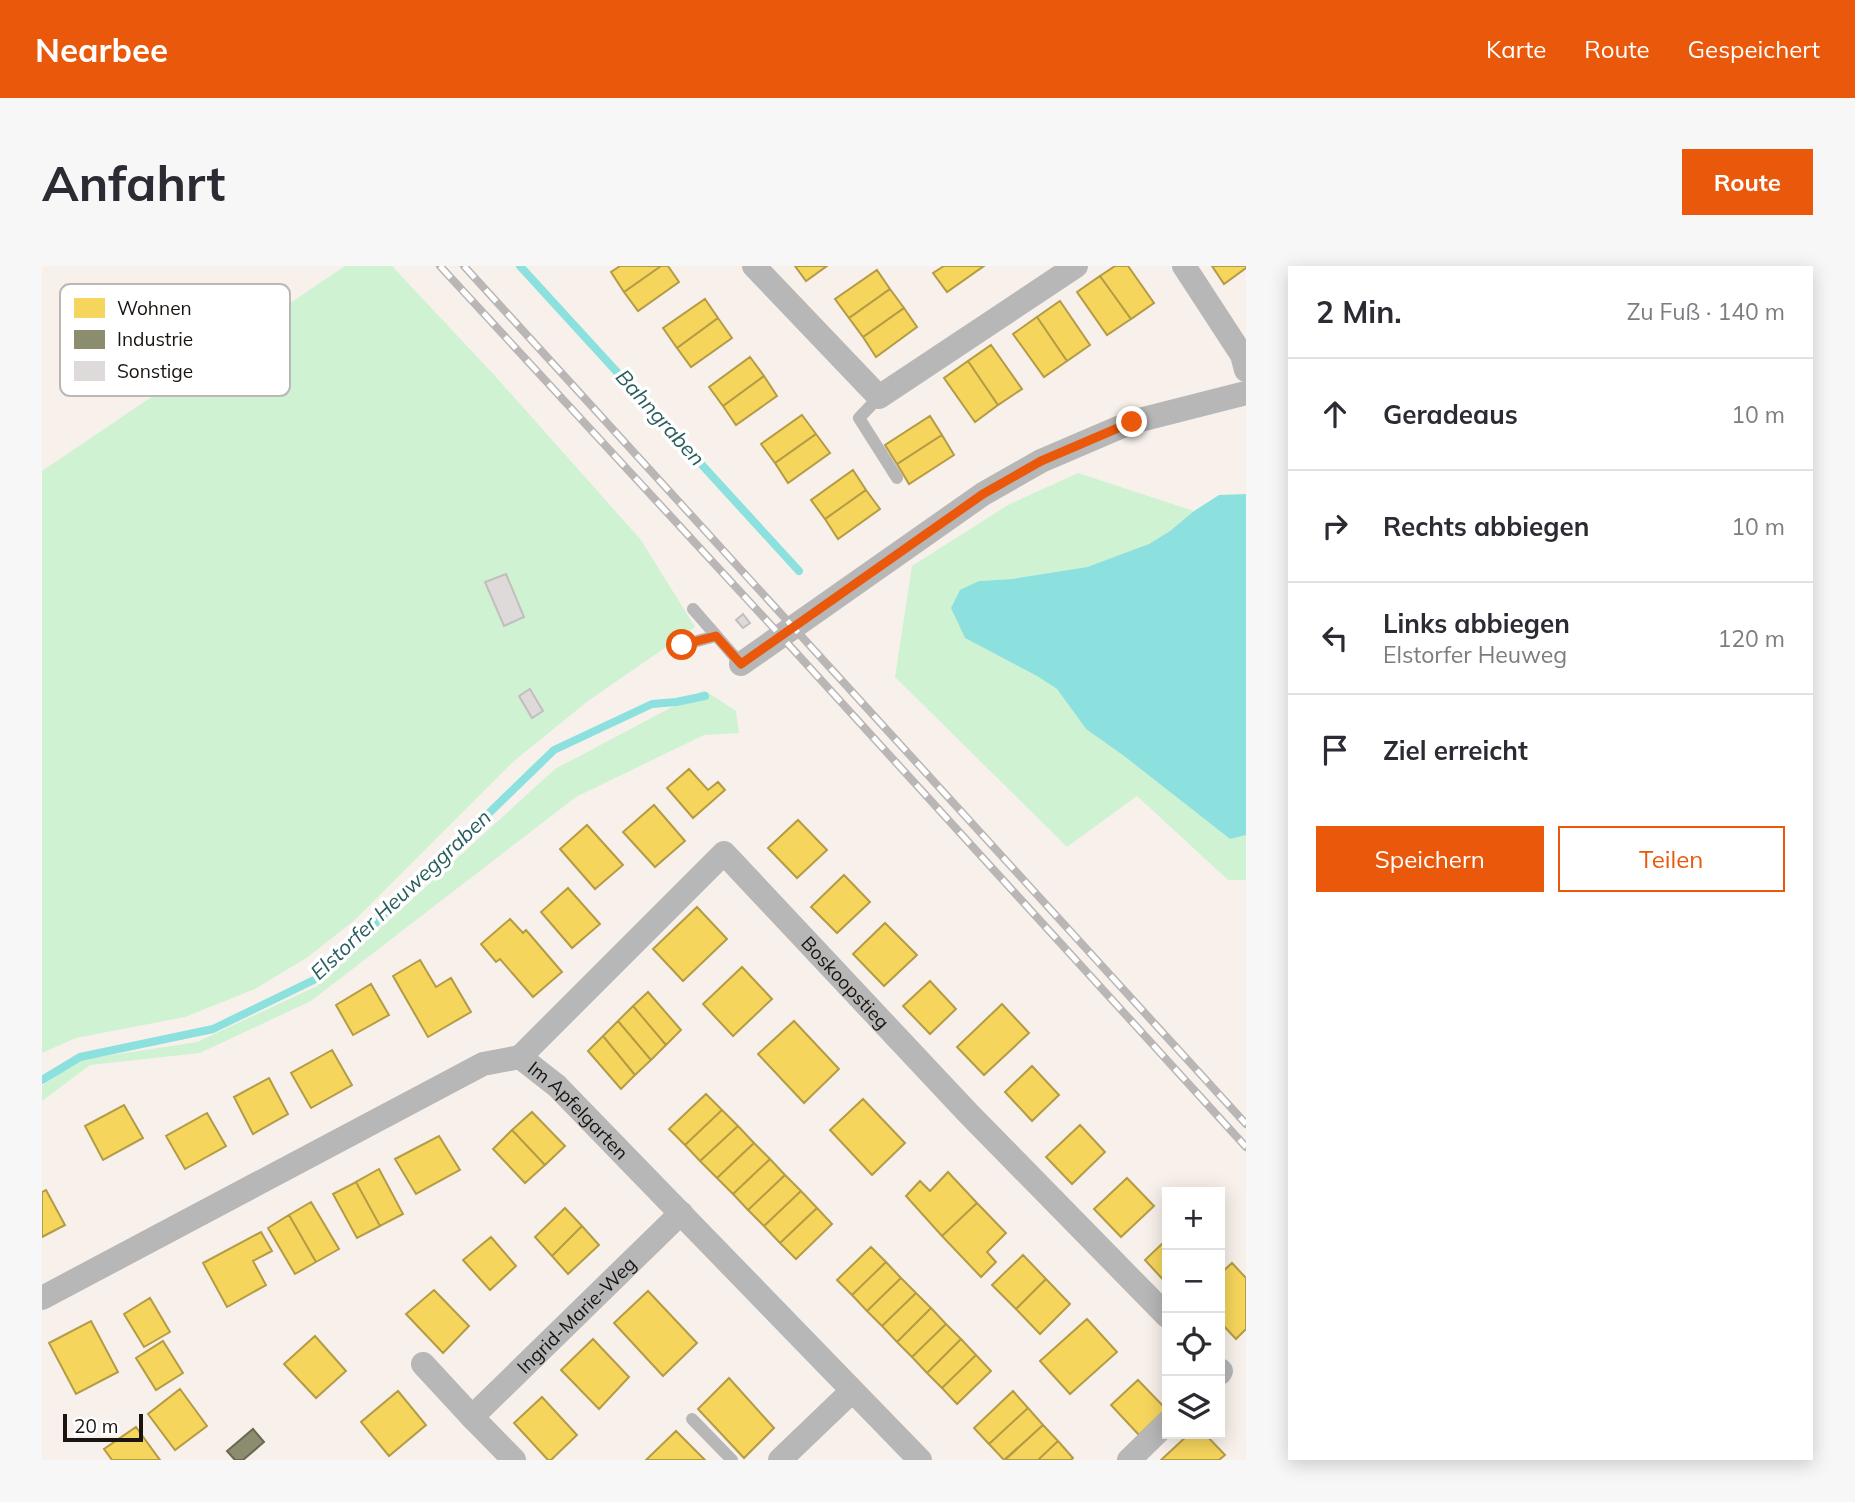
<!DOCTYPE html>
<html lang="de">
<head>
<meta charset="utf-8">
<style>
	:root { --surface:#fff; --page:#f7f7f7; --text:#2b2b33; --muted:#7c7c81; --line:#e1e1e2; --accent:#ea580c }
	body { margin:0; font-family:Mulish,sans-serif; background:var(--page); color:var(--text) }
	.controls { position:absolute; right:21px; bottom:21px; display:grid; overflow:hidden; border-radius:0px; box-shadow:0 4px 18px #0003 }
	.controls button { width:63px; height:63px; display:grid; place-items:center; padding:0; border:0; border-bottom:2px solid var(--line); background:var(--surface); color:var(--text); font:35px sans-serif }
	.scale { position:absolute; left:21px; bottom:18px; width:80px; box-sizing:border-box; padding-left:7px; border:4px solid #191410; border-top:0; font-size:19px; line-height:24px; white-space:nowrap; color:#191410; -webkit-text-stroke:5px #fff; paint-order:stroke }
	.stop { position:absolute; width:21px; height:21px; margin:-16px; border:5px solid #ea580c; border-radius:50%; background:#fff }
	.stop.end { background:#ea580c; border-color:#fff; box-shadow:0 2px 7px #0008 }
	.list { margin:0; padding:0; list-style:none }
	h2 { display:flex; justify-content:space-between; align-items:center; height:91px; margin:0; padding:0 28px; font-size:30px }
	h2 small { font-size:23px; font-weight:400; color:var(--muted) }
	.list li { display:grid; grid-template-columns:46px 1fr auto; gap:21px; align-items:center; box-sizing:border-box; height:112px; padding:0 28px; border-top:2px solid var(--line) }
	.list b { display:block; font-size:26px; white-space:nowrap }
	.list p { margin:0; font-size:23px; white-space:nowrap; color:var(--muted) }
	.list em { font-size:23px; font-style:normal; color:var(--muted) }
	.actions { display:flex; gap:14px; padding:21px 28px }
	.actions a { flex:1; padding:16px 0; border:2px solid var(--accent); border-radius:0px; text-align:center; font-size:24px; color:var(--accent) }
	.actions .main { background:var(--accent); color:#fff }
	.icon { flex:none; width:38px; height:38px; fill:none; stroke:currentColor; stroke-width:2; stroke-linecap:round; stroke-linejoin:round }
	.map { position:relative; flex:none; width:1204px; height:1194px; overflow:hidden; border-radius:0px }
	header { display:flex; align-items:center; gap:42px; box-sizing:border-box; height:98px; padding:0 35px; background:var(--accent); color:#fff }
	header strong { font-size:33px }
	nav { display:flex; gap:38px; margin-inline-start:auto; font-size:24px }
	.intro { display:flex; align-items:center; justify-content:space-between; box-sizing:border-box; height:168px; padding:0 42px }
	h1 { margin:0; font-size:49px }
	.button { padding:18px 32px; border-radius:0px; background:var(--accent); color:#fff; font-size:24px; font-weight:700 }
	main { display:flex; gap:42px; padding:0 42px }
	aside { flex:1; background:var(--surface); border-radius:0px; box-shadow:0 4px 18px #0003 }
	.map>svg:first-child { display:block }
	.green { fill:#cff2d3 }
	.water { fill:#8ce1df }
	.homes { fill:#f6d55c; stroke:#b49b45; stroke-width:2 }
	.industry { fill:#8c8c6e; stroke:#6a6852; stroke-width:2 }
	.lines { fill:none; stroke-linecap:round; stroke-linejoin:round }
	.stream { stroke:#8ce1df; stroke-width:8 }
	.building { fill:#dedad9; stroke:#c3bebe; stroke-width:2 }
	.service { stroke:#b7b7b8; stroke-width:12 }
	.minor { stroke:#b7b7b8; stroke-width:24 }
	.rail-casing { stroke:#b9b6b5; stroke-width:8 }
	.rail { stroke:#fff; stroke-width:5; stroke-dasharray:16; stroke-linecap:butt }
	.route { stroke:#ea580c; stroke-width:9 }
	.labels { text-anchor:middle; stroke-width:7; stroke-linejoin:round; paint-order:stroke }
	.street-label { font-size:19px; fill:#191410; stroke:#fff }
	.water-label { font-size:21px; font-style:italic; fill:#295e5e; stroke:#fff }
	.key { fill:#fff; stroke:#bab8b7; stroke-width:2 }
	.key-label { font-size:19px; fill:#191410 }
</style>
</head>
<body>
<header>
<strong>Nearbee</strong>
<nav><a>Karte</a><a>Route</a><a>Gespeichert</a></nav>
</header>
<div class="intro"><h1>Anfahrt</h1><a class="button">Route</a></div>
<main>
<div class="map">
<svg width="1204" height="1194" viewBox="0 0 1204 1194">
	<rect width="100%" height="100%" fill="#f8f1eb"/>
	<path class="green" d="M303 0H350L454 111 599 274 653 361 546 435 472 495 314 653 266 691 213 723 143 751 34 772 0 787V205Z
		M1036 207 1152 245 1128 265 1107 278 1045 301 970 313 937 315 910 342 923 372 995 410 1015 423 1044 463 1082 490 1188 573 1204 569V614H1186L1095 530 1025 581 853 411 870 300 966 239Z
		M662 424 694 445 697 467 662 469 534 531 269 735 158 787 48 799 0 835V820L37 794 155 776 275 720 513 503Z"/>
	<path class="water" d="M1204 228V569L1188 573 1082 490 1044 463 1015 423 995 410 923 372 909 342 918 324 937 315 970 313 1045 301 1107 278 1128 265 1152 245 1177 229Z"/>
	<path class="homes" d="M578 0H619L582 26 569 6Z
		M619 0H626L637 16 596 45 582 26Z
		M753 0H785L764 15Z
		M902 0H942L905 26 891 7Z
		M1073 0H1086L1112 37 1089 53 1058 10Z
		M1170 0H1204V2L1182 18Z
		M835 4 848 23 807 52 793 33Z
		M1058 10 1089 53 1065 69 1035 26Z
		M848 23 862 42 821 71 807 52Z
		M663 33 676 52 635 82 621 62Z
		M1018 35 1048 79 1025 95 995 51Z
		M862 42 875 61 834 91 821 71Z
		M995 51 1025 95 1002 111 971 68Z
		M676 52 690 72 649 101 635 82Z
		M949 79 980 123 956 139 926 95Z
		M708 91 722 110 681 140 667 121Z
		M926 95 956 139 933 156 902 112Z
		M722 110 735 130 694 159 681 140Z
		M760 149 774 168 733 197 719 178Z
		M888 150 900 169 855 198 843 179Z
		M774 168 788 187 746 217 733 197Z
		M900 169 912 189 867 218 855 198Z
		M811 204 824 224 783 253 769 234Z
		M824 224 838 243 796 273 783 253Z
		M647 503 666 524 676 516 683 524 651 552 625 522Z
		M612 539 643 575 613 601 581 566Z
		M756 554 785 584 755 612 726 582Z
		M545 559 581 599 553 623 518 583Z
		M802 609 828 636 795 667 769 641Z
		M526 622 558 658 530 682 499 646Z
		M655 641 685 673 641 715 611 683Z
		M468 653 481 667 484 664 520 706 491 731 458 693 454 696 439 678Z
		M843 657 875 689 842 720 811 688Z
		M378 694 394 721 409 712 429 746 386 771 351 710Z
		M700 701 730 733 691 770 661 738Z
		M888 715 914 743 888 768 861 740Z
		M329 718 347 749 311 769 294 739Z
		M606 726 639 764 624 779 591 740Z
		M960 738 987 767 942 809 915 781Z
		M591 740 624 779 609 794 576 755Z
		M576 755 609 794 593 809 561 770Z
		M752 755 797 803 762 837 716 788Z
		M561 770 593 809 579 823 546 785Z
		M290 784 310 819 269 842 249 807Z
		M990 800 1017 829 990 855 963 826Z
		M227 812 246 848 211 868 192 831Z
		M664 828 680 844 643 879 627 863Z
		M821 833 863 877 830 909 788 864Z
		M82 839 101 872 61 894 43 860Z
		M680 844 696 860 658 895 643 879Z
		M490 846 523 880 503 899 470 864Z
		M165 847 184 880 143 903 124 870Z
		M1038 859 1063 886 1030 918 1004 891Z
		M696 860 712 877 675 912 658 895Z
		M470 864 503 899 483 917 451 883Z
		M397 870 418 904 374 928 353 893Z
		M712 877 728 893 691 928 675 912Z
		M728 893 743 909 706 944 691 928Z
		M337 903 361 948 338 960 314 916Z
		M906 906 935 937 900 970 864 930 878 915 888 925Z
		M743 909 759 925 722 960 706 944Z
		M1085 912 1112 940 1079 971 1052 943Z
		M314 916 338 960 315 972 291 928Z
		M4 924 23 959 0 971V926Z
		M759 925 775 942 738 977 722 960Z
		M269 936 297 983 274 996 247 949Z
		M935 937 964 967 945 986 954 996 939 1011 900 970Z
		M523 942 540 960 510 990 493 971Z
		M775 942 790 958 754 993 738 977Z
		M247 949 274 996 253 1008 226 962Z
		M540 960 557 979 526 1008 510 990Z
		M219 966 230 985 211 995 224 1019 185 1041 161 997Z
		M449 971 474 1000 448 1024 421 994Z
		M1125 973V1018L1103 994Z
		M829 981 844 996 810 1029 795 1014Z
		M981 989 1004 1013 974 1043 950 1019Z
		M844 996 859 1012 825 1045 810 1029Z
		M1190 997 1204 1012V1063L1194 1073 1178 1056V1008Z
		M859 1012 874 1027 840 1060 825 1045Z
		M1004 1013 1028 1038 998 1068 974 1043Z
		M392 1024 427 1060 401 1087 364 1048Z
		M606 1025 655 1077 621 1110 572 1057Z
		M874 1027 889 1042 855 1076 840 1060Z
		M108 1032 128 1066 102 1081 82 1048Z
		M889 1042 904 1058 870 1091 855 1076Z
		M1045 1053 1075 1086 1028 1128 998 1095Z
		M49 1055 76 1106 34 1128 7 1077Z
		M904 1058 919 1073 885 1107 870 1091Z
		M273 1070 304 1105 274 1132 242 1098Z
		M551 1073 587 1111 557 1143 519 1104Z
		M919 1073 934 1089 900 1122 885 1107Z
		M121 1075 141 1107 114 1124 94 1092Z
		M934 1089 949 1105 915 1138 900 1122Z
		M687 1112 732 1162 702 1192 656 1143Z
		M1096 1114 1124 1143 1097 1169 1069 1139Z
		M138 1123 165 1160 133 1184 106 1148Z
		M356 1125 384 1159 347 1190 319 1156Z
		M971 1125 986 1142 947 1178 932 1162Z
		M500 1131 535 1169 509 1194H506L472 1157Z
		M986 1142 1001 1159 962 1194 947 1178Z
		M1001 1159 1016 1175 996 1194H963Z
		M94 1161 118 1194H70L62 1183Z
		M634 1165 663 1194H604Z
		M1147 1168H1163L1183 1189 1177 1194H1119Z
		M1016 1175 1031 1192 1029 1194H996Z"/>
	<path class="industry" d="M211 1163 222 1176 201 1194H193L185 1185Z"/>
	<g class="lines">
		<path class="stream" d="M478 0 757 305
			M0 814 38 791 171 763 278 711 512 484 610 438 634 436 663 430"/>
	</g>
	<path class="building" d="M464 308 482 351 462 360 443 316Z
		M701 348 708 357 701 362 694 354Z
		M488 423 501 445 490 452 477 430Z"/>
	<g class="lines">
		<path class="service" d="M837 131 817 152 855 212
			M651 343 699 398
			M640 379 674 370
			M650 1153 690 1194"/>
		<g class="minor">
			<path d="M712 0 837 131 1034 0"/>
			<path d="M1142 0 1200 89 1204 104"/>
			<path d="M699 398 941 228 999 195 1090 156 1204 127"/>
			<path id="s1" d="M478 791 682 587 926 847 1125 1050"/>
			<path id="s2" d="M0 1032 441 798 478 791 515 820 878 1194"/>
			<path d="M381 1098 430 1151"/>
			<path d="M1178 1104 1179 1105 1178 1107"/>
			<path id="s3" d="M472 1194 430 1151 639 947"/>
			<path d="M738 1194 810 1125"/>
			<path d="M1087 1194 1125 1157"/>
		</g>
		<g class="rail-casing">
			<path id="rail" d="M398 0 738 369 1204 881
				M422 0 1204 858"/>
		</g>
		<use href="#rail" class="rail"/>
	</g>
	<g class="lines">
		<path class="route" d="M640 379 674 370 699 398 941 228 999 195 1090 156"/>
	</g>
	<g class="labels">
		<g class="street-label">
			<text dy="7" stroke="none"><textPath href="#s1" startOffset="466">Boskoopstieg</textPath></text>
			<text dy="7" stroke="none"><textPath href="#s2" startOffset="616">Im Apfelgarten</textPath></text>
			<text dy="7" stroke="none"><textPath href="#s3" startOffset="206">Ingrid-Marie-Weg</textPath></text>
		</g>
		<g class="water-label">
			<text transform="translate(618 152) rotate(48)" y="7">Bahngraben</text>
			<text transform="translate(359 629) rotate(-43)" y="7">Elstorfer Heuweggraben</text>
		</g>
	</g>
	<rect x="18" y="18" width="230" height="112" rx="10" class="key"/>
	<rect x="32" y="32" width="31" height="20" fill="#f6d55c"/>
	<rect x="32" y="64" width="31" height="19" fill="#8c8c6e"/>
	<rect x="32" y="95" width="31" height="20" fill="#dedad9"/>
	<g class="key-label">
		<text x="75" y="49">Wohnen</text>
		<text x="75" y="80">Industrie</text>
		<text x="75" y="112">Sonstige</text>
	</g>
</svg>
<div class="controls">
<button>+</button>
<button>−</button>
<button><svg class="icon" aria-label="locate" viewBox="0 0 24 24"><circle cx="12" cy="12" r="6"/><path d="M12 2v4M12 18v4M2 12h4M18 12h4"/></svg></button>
<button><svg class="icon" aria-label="layers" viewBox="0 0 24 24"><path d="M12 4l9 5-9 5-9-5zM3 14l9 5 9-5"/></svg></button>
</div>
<div class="scale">20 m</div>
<div class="stop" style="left:640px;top:379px"></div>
<div class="stop end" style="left:1090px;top:156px"></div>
</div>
<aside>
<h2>2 Min.<small>Zu Fuß · 140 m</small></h2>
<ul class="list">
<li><svg class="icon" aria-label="ahead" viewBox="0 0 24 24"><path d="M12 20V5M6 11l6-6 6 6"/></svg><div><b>Geradeaus</b></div><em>10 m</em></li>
<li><svg class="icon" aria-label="right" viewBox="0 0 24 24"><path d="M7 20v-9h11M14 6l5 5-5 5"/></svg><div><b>Rechts abbiegen</b></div><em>10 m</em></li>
<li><svg class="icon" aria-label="left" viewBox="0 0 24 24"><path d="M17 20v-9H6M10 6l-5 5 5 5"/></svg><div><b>Links abbiegen</b><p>Elstorfer Heuweg</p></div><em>120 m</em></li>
<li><svg class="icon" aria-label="arrive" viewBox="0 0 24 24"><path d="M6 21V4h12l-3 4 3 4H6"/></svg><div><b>Ziel erreicht</b></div></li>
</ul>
<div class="actions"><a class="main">Speichern</a><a>Teilen</a></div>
</aside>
</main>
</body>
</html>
